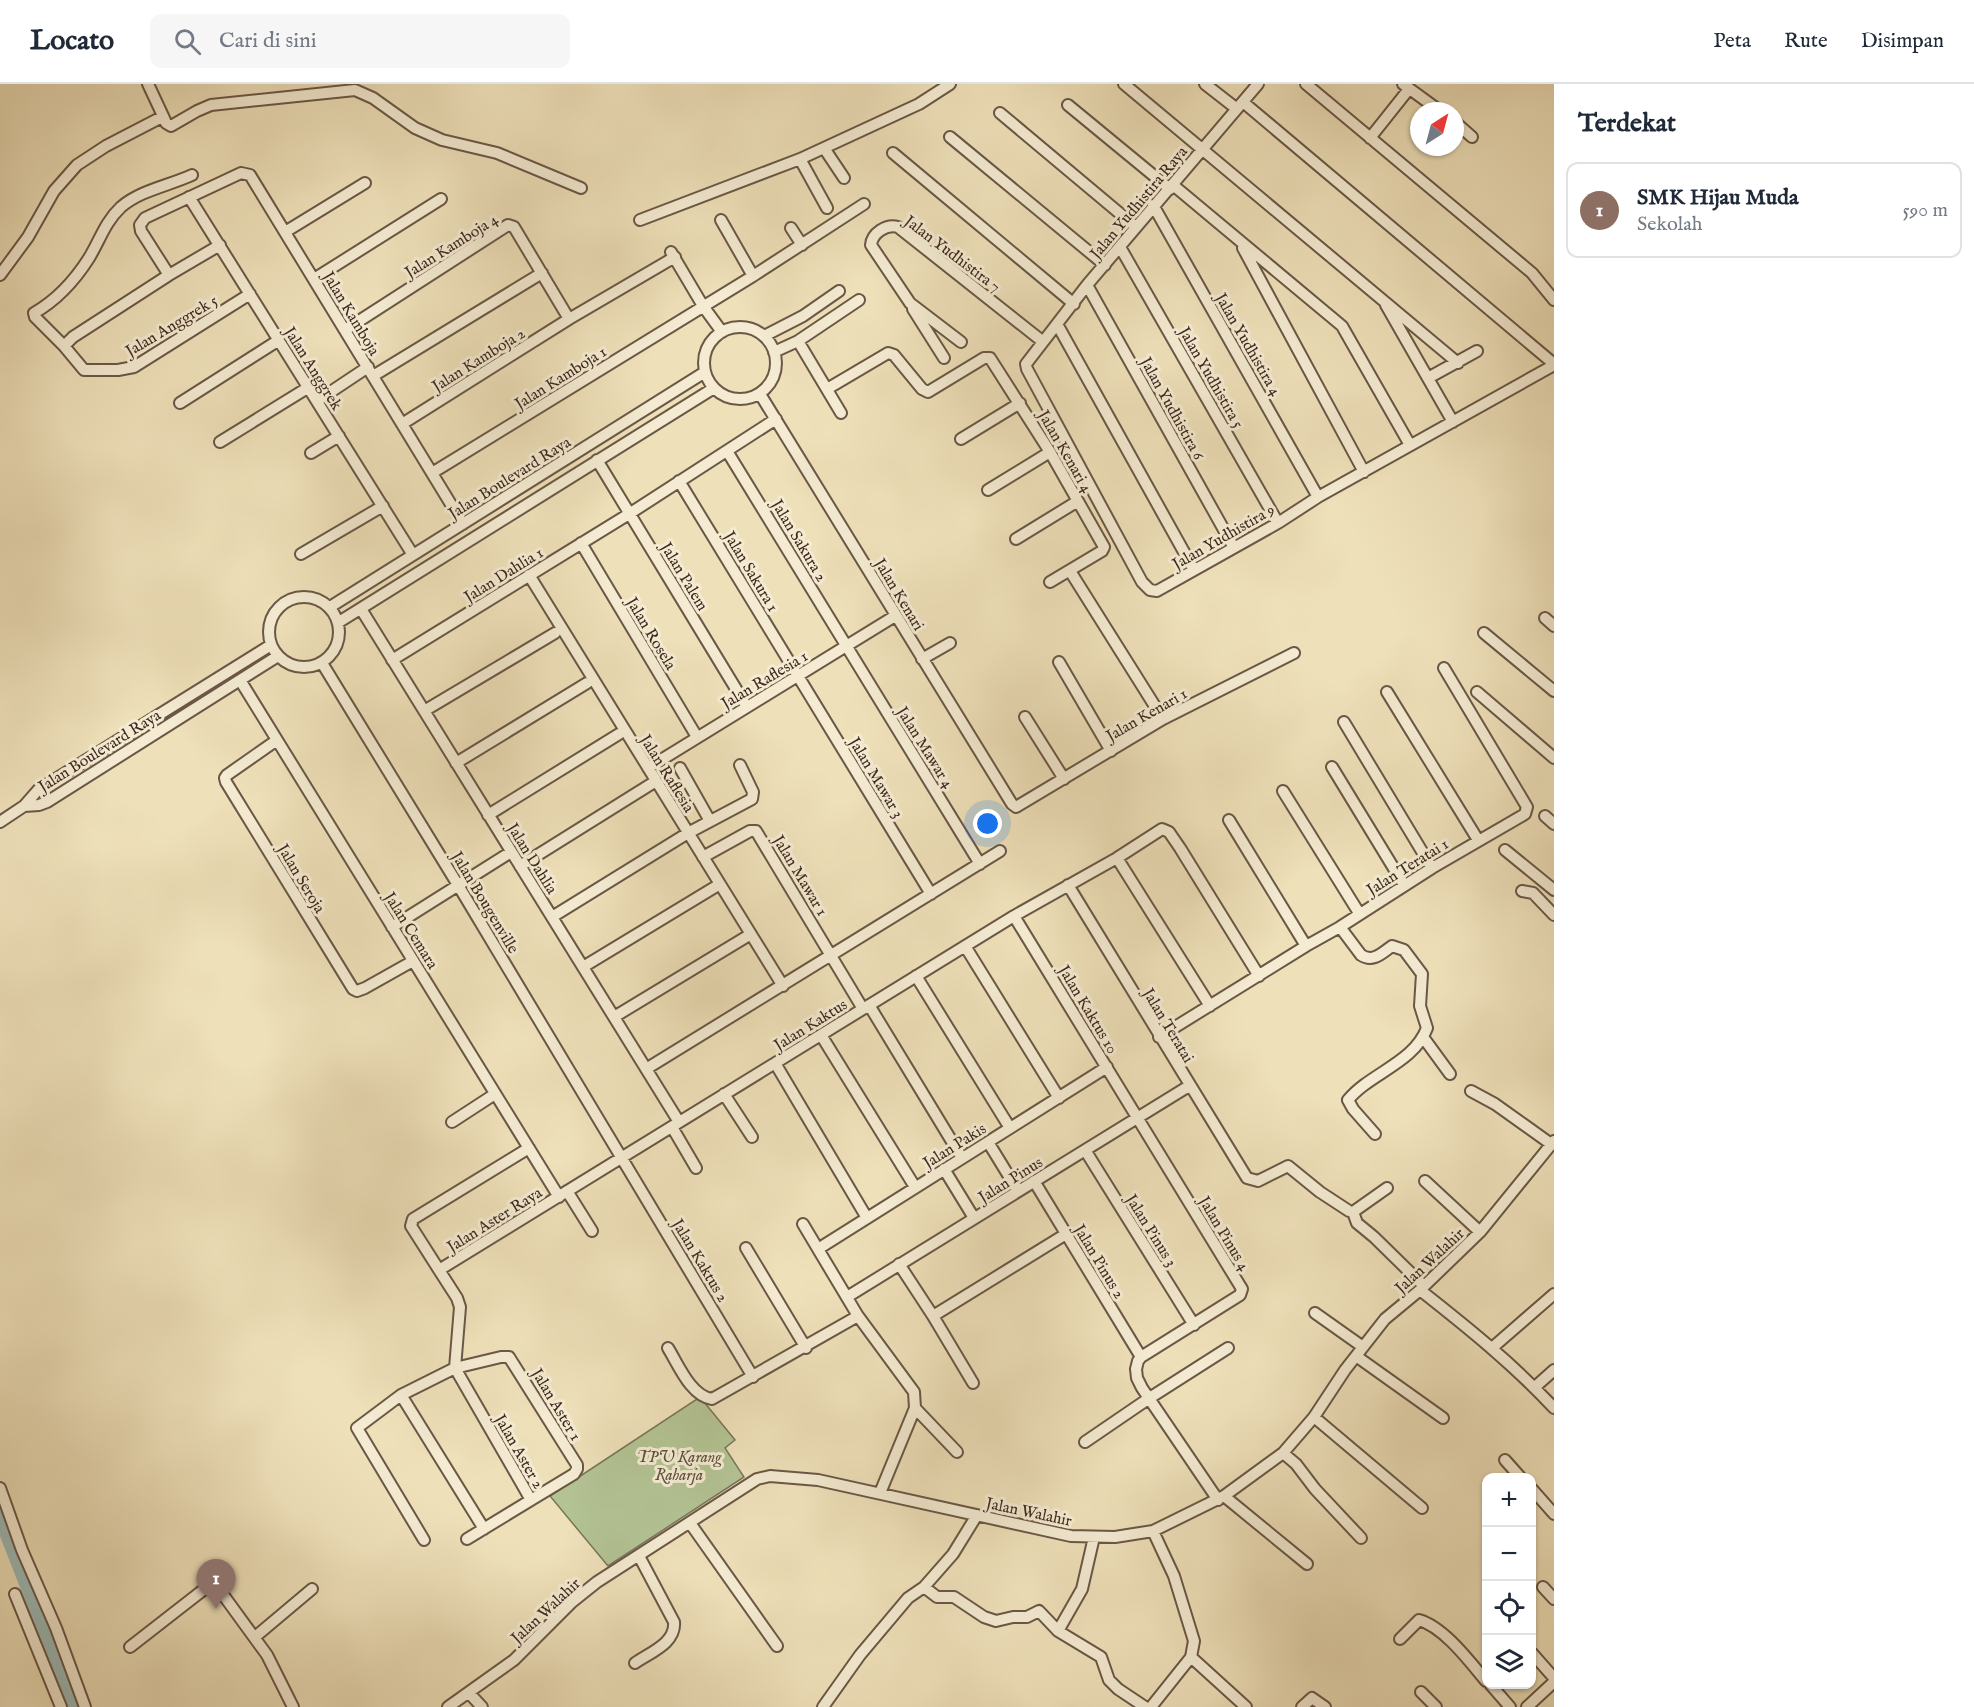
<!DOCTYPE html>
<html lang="id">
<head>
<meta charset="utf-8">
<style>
	:root { --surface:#fff; --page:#f6f6f7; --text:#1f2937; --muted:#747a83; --line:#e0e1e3; --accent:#111827 }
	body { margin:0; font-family:"IM FELL English",serif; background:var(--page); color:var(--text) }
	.controls { position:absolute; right:18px; bottom:18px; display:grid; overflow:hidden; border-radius:12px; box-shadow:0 2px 4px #0004 }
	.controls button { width:54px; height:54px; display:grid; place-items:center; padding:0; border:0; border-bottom:2px solid var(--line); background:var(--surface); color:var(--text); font:30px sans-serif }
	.compass { position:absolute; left:1410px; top:18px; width:54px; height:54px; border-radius:50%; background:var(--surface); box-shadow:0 2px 4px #0004; rotate:36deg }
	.you { position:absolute; left:988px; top:740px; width:21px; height:21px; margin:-15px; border:4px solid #fff; border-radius:50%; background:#1a73e8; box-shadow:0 0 0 9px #1a73e833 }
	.badge { display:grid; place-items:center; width:39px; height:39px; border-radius:50%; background:var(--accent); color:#fff; font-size:20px; font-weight:700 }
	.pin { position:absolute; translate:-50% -50px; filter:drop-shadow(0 2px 3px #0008) }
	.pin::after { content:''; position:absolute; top:32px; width:21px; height:18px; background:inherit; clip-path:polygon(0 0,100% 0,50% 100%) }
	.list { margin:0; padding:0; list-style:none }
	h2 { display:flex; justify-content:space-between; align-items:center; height:78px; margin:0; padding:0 24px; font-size:26px }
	h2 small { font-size:20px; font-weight:400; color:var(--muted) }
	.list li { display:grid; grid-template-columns:39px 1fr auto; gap:18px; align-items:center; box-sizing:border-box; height:96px; margin:0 12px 12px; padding:0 12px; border:2px solid var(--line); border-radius:12px }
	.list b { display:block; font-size:22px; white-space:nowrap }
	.list p { margin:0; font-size:20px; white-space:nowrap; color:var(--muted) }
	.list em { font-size:20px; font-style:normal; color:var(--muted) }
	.icon { flex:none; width:33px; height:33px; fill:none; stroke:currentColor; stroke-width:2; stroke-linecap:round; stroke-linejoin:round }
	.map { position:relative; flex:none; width:1554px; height:1623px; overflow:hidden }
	header { display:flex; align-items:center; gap:36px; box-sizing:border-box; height:84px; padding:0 30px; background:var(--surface); border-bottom:2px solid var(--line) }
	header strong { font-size:28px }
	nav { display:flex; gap:33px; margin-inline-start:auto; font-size:21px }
	.search { width:420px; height:54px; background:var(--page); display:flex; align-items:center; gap:15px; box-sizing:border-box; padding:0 21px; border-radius:12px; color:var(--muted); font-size:22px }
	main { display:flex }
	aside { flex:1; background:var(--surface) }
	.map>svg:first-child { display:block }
	.green { fill:#b3c394; stroke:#78765a; stroke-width:1.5 }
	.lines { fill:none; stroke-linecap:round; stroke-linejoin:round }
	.canal { stroke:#9dbbb9; stroke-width:14 }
	.street-casing { stroke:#6a5746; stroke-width:14 }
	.street { stroke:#f4ebd2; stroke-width:10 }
	.labels { text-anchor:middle; stroke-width:6; stroke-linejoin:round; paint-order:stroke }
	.street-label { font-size:16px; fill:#3e2920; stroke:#f4ebd2 }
	.park-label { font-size:16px; font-style:italic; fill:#5b503d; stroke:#f4ebd2 }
</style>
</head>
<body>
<header>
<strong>Locato</strong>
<div class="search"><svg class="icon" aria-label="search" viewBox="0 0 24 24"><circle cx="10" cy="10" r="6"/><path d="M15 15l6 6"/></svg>Cari di sini</div>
<nav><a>Peta</a><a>Rute</a><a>Disimpan</a></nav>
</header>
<main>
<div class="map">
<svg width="1554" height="1623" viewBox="0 0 1554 1623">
	<rect width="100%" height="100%" fill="#eee0b9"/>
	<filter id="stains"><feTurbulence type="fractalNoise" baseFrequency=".00333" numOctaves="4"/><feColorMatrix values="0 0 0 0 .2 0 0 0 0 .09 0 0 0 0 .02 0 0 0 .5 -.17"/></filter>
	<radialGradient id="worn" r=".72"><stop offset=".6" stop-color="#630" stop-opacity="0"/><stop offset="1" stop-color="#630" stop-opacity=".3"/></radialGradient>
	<path class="green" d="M700 1313 735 1356 725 1364 744 1393 608 1482 550 1412Z"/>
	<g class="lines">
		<path class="canal" d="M0 1433 74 1623"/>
		<g class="street-casing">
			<path id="street" d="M148 0 163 32
				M1124 0 1458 279
				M1205 0 1237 25
				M1258 0 1087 201 1026 280 1027 285 1142 498 1150 506 1157 507 1278 439 1318 413 1554 281
				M1306 0 1532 189 1554 216
				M1403 0 1440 27
				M1243 18 1554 280
				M1068 21 1170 105
				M1000 29 1136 143
				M1455 38 1472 53
				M950 53 1105 181
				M1370 54 1409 5
				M824 64 844 94
				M893 69 1074 220
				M800 75 919 20 950 0
				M1173 101 1342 242 1410 361
				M189 113 413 471
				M1153 121 1318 413
				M640 136 800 75 827 124
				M721 136 753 192
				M791 144 802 161
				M285 148 365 99
				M220 161 169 191 73 253 64 262 84 286H118L134 283 250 210
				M1120 163 1278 439
				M1243 164 1364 388
				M671 168 703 222 722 248
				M0 191 28 153 54 107 77 81 106 62 160 34 163 32 166 39 171 42 197 27 211 21 355 6 373 14 415 44 442 56 497 69 581 104
				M169 191 141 147 140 141 145 134 241 89 250 91 463 440
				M314 195 441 115
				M1087 201 1233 462
				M1386 221 1453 338
				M913 225 944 274
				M1057 240 1194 486
				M704 279a36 36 0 1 1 72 0a36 36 0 1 1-72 0Z
				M345 246 508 141 514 143 569 235
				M764 252 803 232 839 207
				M798 257 841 329
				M961 258 910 219 871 161C872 149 886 140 898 143L1042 257
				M64 262 35 233 34 229C57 216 75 196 89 174 100 156 105 138 121 123 141 106 168 102 192 91
				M774 268 798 257 859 216
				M373 292 542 189
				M1428 294 1477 267
				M827 305 888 269 894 271 922 305 928 308 984 274H990L1050 368 1104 463 1102 467 1050 498
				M760 310 1012 720 1016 723 1163 635 1294 569
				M317 317 368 283
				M180 319 279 256
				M402 340 569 235 675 173
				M961 355 1020 319
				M220 358 309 303
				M727 367 980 780
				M311 369 339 352
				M597 376 747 623
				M432 389 753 192 864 120
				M679 397 931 810
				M988 406 1050 368
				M1016 455 1078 417
				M581 459 697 653
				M301 470 383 422
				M1070 487 1163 635
				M529 491 783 902
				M269 548a35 35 0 1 1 70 0a35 35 0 1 1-70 0Z
				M330 523 705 288
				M361 525 679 1038
				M1545 534 1554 542
				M339 538 714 304
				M1484 549 1554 607
				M922 575 950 559
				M392 576 629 430 776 335
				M1059 578 1111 667
				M322 579 458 801 753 1293
				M240 596 559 1113
				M1387 608 1478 756
				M1477 608 1554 674
				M424 627 555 549
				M1025 633 1064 695
				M1344 638 1432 784
				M277 656 227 691 225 694 226 698 353 905 357 907 365 904 413 877
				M456 679 587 599
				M1332 683 1404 801
				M648 684 895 532
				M680 684 710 737
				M1283 707 1359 829
				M24 722 39 721 47 718 278 572
				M488 731 619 650
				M1545 732 1554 740
				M1229 736 1306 862
				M0 738 24 722 38 706 271 561
				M1505 766 1554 806
				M703 773 750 747H756L863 925
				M1117 774 1210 922
				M520 782 656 697
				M1068 801 1247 1094 1258 1097 1288 1082 1320 1108 1349 1127 1353 1128 1387 1104
				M1522 807 1533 809 1554 831
				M1014 832 1242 1205 1240 1211 1141 1273 1138 1277 1136 1285 1137 1294 1142 1304 1218 1416
				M552 833 688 749 752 715 753 708 740 681
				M392 843 511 768
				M1340 843 1361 871C1373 879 1382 869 1392 862L1404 866 1422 890 1420 922 1427 944C1414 979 1370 989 1348 1016L1353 1025 1375 1050
				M965 862 1059 1014
				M583 883 720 800
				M916 892 1010 1044
				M869 921 962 1074
				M614 933 751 850
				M821 951 915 1103
				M1159 953 1306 862 1340 843 1432 784 1525 730 1527 723 1444 584
				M1423 953 1450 990
				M775 979 867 1134
				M646 985 1000 767
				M1471 1007 1495 1020 1551 1060
				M724 1010 752 1053
				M452 1038 495 1010
				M672 1043 696 1084
				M988 1058 1018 1107
				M1085 1066 1194 1241
				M944 1085 974 1134
				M1034 1097 1141 1273
				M1425 1097 1480 1148
				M567 1107 592 1147
				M1353 1128 1357 1139 1374 1153 1424 1202
				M803 1140 858 1232 914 1308 915 1324 880 1409
				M746 1164 806 1264
				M818 1165 1107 983
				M899 1180 933 1232 973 1299
				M439 1186 411 1142 413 1135 529 1064
				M1420 1206C1467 1243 1513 1280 1554 1324
				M847 1213 1189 1002
				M1315 1229 1363 1263
				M933 1232 1066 1150
				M668 1264C679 1282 691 1312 712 1315L858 1232
				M1492 1264 1554 1210
				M1356 1272 1443 1334
				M455 1284 460 1223 457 1214 439 1186 1014 832 1117 774 1162 745 1169 748 1180 764 1259 892
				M455 1284 531 1416 467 1455
				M1535 1303 1554 1286
				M401 1311 484 1445
				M915 1324 957 1368
				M1314 1333 1422 1424
				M1085 1358 1148 1315 1228 1264
				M1283 1369 1296 1380 1315 1405 1361 1454
				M1505 1376 1521 1394
				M0 1404 22 1466 56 1544 85 1623
				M1532 1405 1554 1430
				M1224 1412 1307 1480
				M690 1439 777 1562
				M424 1456 357 1344 401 1311 455 1284 501 1273H509L577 1381V1385L574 1390 531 1416
				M924 1503 937 1513H954L984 1533 996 1537 1013 1533H1027L1039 1527 1058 1547 1101 1573 1109 1596 1118 1605 1145 1623
				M1543 1503 1554 1515
				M15 1510 61 1623
				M1058 1547 1082 1505 1094 1453
				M255 1553 312 1505
				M1400 1555 1419 1536C1444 1543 1470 1578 1486 1597
				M130 1563 207 1503 216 1501 267 1571 293 1623
				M1532 1569 1554 1594
				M1191 1573 1246 1623
				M635 1579C651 1568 676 1559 674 1538L639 1472
				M1490 1600 1510 1623
				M1421 1608 1436 1623
				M469 1609 482 1623
				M448 1623 514 1576 572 1518 597 1498 757 1395 770 1392 818 1396 1071 1452 1115 1453 1153 1447 1224 1412 1283 1369 1314 1333 1345 1286 1385 1235 1420 1206 1480 1148 1554 1057
				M823 1623 860 1571 908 1514 924 1503 953 1470 977 1431
				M1151 1623 1191 1573 1194 1557 1174 1492 1153 1447
				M1302 1623 1312 1614 1325 1623
				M1527 1623 1554 1598"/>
		</g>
		<use href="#street" class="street"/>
	</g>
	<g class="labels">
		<g class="street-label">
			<text transform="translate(1138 118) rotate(-50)" y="6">Jalan Yudhistira Raya</text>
			<text transform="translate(451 161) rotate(-32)" y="6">Jalan Kamboja 4</text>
			<text transform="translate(953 169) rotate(37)" y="6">Jalan Yudhistira 7</text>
			<text transform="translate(352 229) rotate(59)" y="6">Jalan Kamboja</text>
			<text transform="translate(171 241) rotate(-31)" y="6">Jalan Anggrek 5</text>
			<text transform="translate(1249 260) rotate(60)" y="6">Jalan Yudhistira 4</text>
			<text transform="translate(478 275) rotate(-32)" y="6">Jalan Kamboja 2</text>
			<text transform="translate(314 284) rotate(58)" y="6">Jalan Anggrek</text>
			<text transform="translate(560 293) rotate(-32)" y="6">Jalan Kamboja 1</text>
			<text transform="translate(1212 293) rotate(60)" y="6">Jalan Yudhistira 5</text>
			<text transform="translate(1173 324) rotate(61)" y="6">Jalan Yudhistira 6</text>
			<text transform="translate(1066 367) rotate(60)" y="6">Jalan Kenari 4</text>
			<text transform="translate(509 393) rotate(-32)" y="6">Jalan Boulevard Raya</text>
			<text transform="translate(1223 452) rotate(-30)" y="6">Jalan Yudhistira 9</text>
			<text transform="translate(800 456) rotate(59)" y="6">Jalan Sakura 2</text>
			<text transform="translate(752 487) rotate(59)" y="6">Jalan Sakura 1</text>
			<text transform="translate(503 490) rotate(-32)" y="6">Jalan Dahlia 1</text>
			<text transform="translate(685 492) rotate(59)" y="6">Jalan Palem</text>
			<text transform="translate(900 510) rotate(59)" y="6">Jalan Kenari</text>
			<text transform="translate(652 549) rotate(59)" y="6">Jalan Rosela</text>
			<text transform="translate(764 595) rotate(-31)" y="6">Jalan Raflesia 1</text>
			<text transform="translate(1146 630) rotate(-30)" y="6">Jalan Kenari 1</text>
			<text transform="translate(926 663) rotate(58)" y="6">Jalan Mawar 4</text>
			<text transform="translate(99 666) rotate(-32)" y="6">Jalan Boulevard Raya</text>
			<text transform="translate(668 689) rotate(58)" y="6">Jalan Raflesia</text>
			<text transform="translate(877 693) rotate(59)" y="6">Jalan Mawar 3</text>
			<text transform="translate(533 774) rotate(58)" y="6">Jalan Dahlia</text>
			<text transform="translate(1407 782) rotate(-32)" y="6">Jalan Teratai 1</text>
			<text transform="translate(801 791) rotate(59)" y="6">Jalan Mawar 1</text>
			<text transform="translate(302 794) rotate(59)" y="6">Jalan Seroja</text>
			<text transform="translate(486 818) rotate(59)" y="6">Jalan Bougenville</text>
			<text transform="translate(412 846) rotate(58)" y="6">Jalan Cemara</text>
			<text transform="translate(1089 925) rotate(59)" y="6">Jalan Kaktus 10</text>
			<text transform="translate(810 940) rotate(-32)" y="6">Jalan Kaktus</text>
			<text transform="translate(1169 941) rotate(59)" y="6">Jalan Teratai</text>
			<text transform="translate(954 1061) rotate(-32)" y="6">Jalan Pakis</text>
			<text transform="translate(1010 1095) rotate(-32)" y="6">Jalan Pinus</text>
			<text transform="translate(494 1135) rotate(-32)" y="6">Jalan Aster Raya</text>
			<text transform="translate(1152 1146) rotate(58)" y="6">Jalan Pinus 3</text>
			<text transform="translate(1225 1149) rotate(59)" y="6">Jalan Pinus 4</text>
			<text transform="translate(701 1176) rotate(59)" y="6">Jalan Kaktus 2</text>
			<text transform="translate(1429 1176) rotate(-43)" y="6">Jalan Walahir</text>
			<text transform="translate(1100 1177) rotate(59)" y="6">Jalan Pinus 2</text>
			<text transform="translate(557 1320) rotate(59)" y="6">Jalan Aster 1</text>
			<text transform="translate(520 1367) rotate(60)" y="6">Jalan Aster 2</text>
			<text transform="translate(1029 1427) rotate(12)" y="6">Jalan Walahir</text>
			<text transform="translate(545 1526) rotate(-43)" y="6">Jalan Walahir</text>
		</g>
		<g class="park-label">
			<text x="679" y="1378">TPU Karang<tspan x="679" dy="18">Raharja</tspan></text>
		</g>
	</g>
	<rect width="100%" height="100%" filter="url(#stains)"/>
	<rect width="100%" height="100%" fill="url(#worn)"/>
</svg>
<div class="controls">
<button>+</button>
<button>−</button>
<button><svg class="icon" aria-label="locate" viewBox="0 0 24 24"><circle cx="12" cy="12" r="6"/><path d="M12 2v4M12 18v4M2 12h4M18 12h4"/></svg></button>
<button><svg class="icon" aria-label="layers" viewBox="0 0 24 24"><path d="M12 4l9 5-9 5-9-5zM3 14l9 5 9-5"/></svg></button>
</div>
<svg class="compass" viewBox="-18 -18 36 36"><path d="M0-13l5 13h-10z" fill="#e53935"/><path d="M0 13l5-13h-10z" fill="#747a83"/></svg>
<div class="you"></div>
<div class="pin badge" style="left:216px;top:1525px;background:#8d6e63">1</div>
</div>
<aside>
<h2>Terdekat<small></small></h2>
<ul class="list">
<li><span class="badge" style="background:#8d6e63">1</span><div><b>SMK Hijau Muda</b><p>Sekolah</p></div><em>590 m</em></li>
</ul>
</aside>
</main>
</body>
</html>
